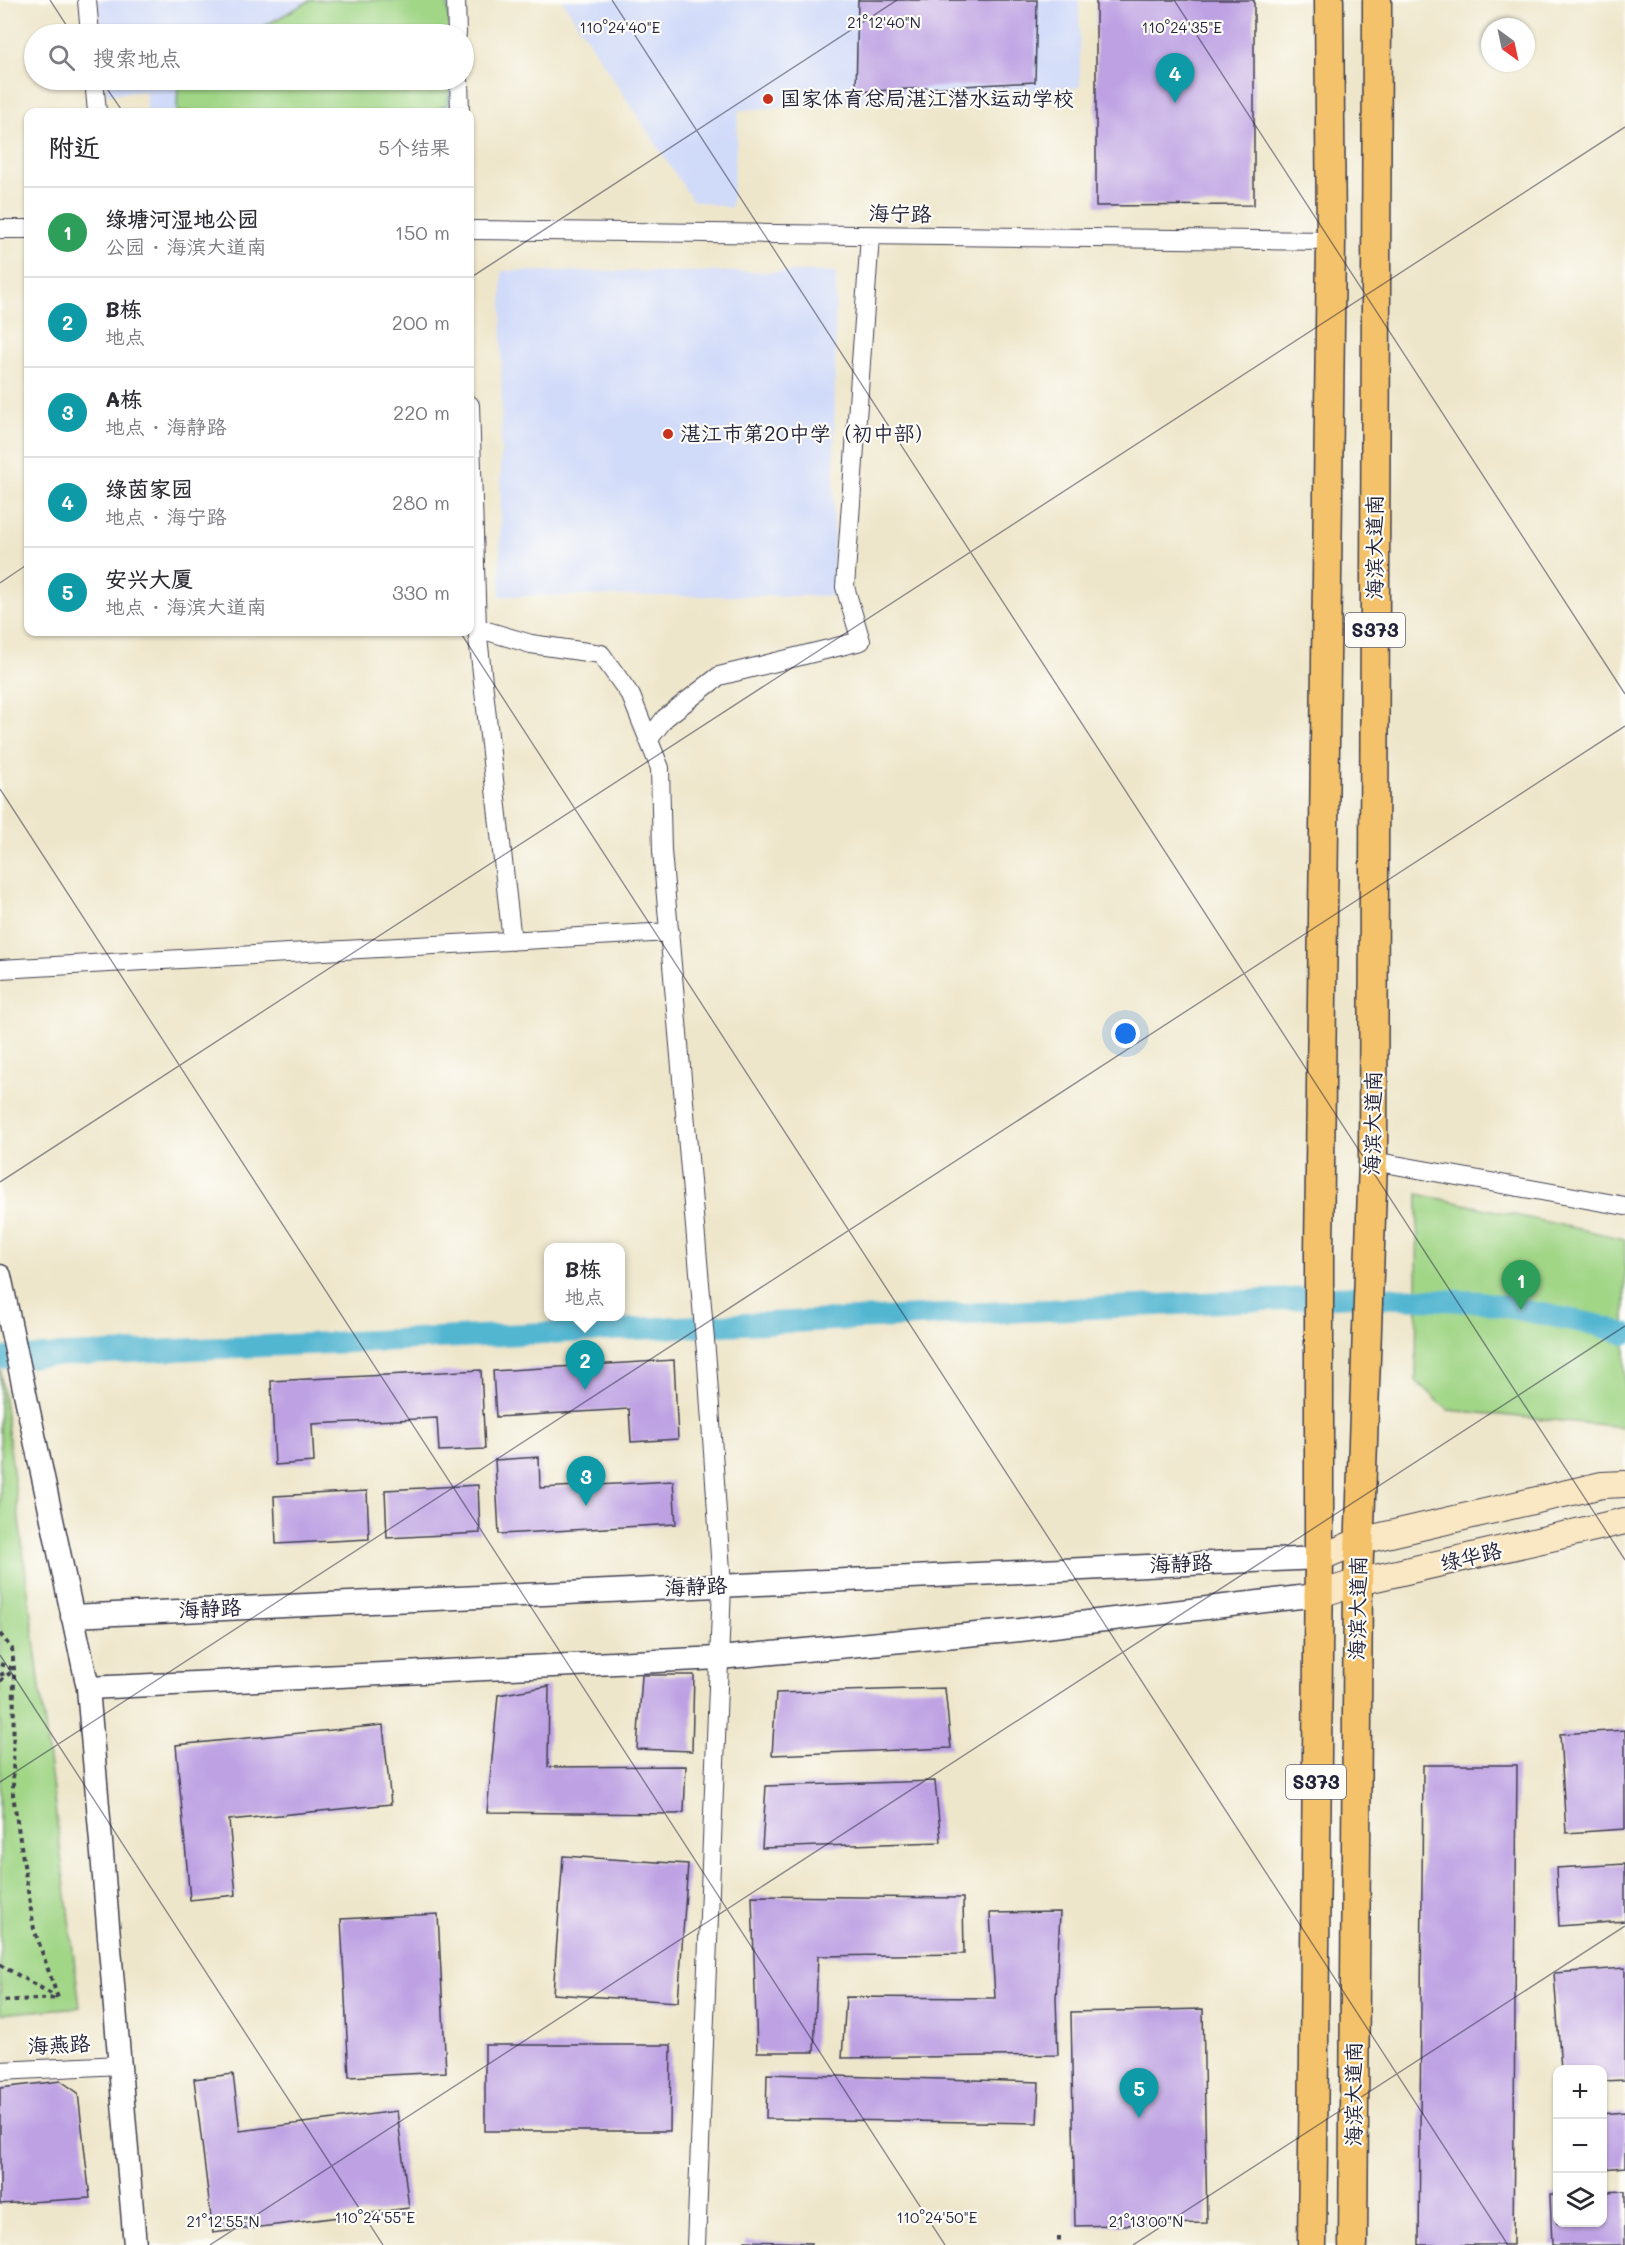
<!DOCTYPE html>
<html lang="zh">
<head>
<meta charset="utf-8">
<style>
	:root { --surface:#fff; --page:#f2f2f3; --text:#2b2b33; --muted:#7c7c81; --line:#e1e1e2; --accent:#0f766e }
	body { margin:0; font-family:Mali,"LXGW WenKai TC",sans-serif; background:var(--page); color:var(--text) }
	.controls { position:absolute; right:18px; bottom:18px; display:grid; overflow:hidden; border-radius:12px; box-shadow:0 2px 4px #0004 }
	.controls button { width:54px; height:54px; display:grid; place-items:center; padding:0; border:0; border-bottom:2px solid var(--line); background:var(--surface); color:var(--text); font:30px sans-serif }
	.compass { position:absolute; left:1481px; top:18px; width:54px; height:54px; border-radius:50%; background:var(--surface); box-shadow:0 2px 4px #0004; rotate:147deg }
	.you { position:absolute; left:1126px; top:1034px; width:21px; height:21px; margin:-15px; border:4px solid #fff; border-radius:50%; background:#1a73e8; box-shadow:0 0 0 9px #1a73e833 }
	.badge { display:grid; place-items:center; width:39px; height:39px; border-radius:50%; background:var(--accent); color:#fff; font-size:20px; font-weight:700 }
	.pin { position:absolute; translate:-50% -50px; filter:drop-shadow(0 2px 3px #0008) }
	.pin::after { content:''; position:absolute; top:32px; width:21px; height:18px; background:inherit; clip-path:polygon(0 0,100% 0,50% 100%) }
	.popup { position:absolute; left:544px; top:1243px; width:81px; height:78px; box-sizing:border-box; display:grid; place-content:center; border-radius:12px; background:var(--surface); filter:drop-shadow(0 2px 4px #0005); font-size:20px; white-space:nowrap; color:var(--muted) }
	.popup b { font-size:22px; color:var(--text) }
	.popup::after { content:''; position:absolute; left:50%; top:100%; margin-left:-12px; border:12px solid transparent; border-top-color:var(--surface) }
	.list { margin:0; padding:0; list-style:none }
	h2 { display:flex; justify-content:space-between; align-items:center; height:78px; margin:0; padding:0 24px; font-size:26px }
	h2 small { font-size:20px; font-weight:400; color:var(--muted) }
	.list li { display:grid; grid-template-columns:39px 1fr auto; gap:18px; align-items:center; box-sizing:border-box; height:90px; padding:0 24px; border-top:2px solid var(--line) }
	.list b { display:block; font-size:22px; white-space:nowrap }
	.list p { margin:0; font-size:20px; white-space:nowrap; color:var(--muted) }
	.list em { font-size:20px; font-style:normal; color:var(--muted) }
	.icon { flex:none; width:33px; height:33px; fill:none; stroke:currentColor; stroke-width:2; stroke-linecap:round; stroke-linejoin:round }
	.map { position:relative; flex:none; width:1625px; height:2245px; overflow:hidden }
	.search { position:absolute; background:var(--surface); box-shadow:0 2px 4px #0004; left:24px; top:24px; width:450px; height:66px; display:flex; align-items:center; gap:15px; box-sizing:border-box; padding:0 21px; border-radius:33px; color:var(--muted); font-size:22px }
	.panel { position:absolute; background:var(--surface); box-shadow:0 2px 4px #0004; left:24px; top:108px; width:450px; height:528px; border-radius:12px }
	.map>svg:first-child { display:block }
	.built { fill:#d0daf9 }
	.green { fill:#a1d687; stroke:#627c61; stroke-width:1.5 }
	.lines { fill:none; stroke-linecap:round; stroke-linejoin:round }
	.canal { stroke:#53b6d1; stroke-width:22 }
	.building { fill:#bda1e3 }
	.minor-casing { stroke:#413f50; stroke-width:20 }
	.tertiary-casing { stroke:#413f50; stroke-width:25 }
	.secondary-casing { stroke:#413f50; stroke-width:28 }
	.primary-casing { stroke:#413f50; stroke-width:31 }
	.path { stroke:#413f50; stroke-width:4; stroke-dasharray:4.5 4.5; stroke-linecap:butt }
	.minor { stroke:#fff; stroke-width:18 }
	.tertiary { stroke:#fff; stroke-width:22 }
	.secondary { stroke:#fae7c3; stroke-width:26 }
	.primary { stroke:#f3c26a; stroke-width:28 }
	.ticks { fill:none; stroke:#22223b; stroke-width:1.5; stroke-opacity:0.45 }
	.poi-dot { fill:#c8321e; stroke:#fdfcf7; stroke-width:2 }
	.labels { text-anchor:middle; stroke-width:4.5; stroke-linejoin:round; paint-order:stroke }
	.shield { fill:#fdfcf7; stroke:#646373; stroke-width:1.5 }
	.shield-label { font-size:20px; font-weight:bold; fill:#22223b }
	.poi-label { font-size:21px; fill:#22223b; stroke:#fdfcf7; text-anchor:start }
	.street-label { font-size:21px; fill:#22223b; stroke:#fdfcf7 }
	.ticks-label { font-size:15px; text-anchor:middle; fill:#22223b; stroke:#fdfcf7; stroke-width:4.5; stroke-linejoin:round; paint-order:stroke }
</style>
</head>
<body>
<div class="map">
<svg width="1625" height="2245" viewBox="0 0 1625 2245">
	<rect width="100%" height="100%" fill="#fdfcf7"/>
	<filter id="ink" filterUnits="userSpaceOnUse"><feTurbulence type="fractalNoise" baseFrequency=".0167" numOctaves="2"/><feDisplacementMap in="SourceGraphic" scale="12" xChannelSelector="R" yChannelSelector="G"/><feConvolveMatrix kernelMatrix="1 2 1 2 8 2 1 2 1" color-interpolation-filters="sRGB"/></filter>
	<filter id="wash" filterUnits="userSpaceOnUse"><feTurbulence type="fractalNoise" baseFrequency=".008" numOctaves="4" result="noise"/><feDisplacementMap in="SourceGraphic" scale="24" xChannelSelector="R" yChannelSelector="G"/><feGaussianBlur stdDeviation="1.35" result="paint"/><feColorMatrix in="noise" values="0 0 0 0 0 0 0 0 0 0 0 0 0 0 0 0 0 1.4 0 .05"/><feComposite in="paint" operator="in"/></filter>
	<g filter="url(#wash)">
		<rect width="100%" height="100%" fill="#eee6ca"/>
		<path class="built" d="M98 0H450L452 34H101Z
			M562 0H1079L1080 87 739 110 731 208 692 200Z
			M106 80H454L455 112H147L146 91 107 94Z
			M502 271 836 272 833 596H500Z"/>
		<path class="green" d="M311 0H447L450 34H250Z
			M178 80H450L448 104 432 112H177Z
			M1418 1194 1625 1239V1427L1448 1410 1416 1381Z
			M0 1367 80 2007 0 2014Z"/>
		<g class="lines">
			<path class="canal" d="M0 1358 1355 1296 1482 1302 1597 1325 1625 1334"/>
		</g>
		<g id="blocks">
			<path class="building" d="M858 0H1037L1035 82 856 92Z
				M1096 0H1254V205L1096 206Z
				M674 1360 678 1439 631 1442 629 1409 496 1417 493 1371Z
				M481 1370 485 1449 439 1451 437 1418 312 1424 314 1462 275 1465 271 1381Z
				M539 1457 540 1488 673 1481 676 1524 499 1534 495 1460Z
				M478 1485 480 1533 387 1538 385 1490Z
				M367 1491 369 1539 276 1544 274 1496Z
				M642 1675H694L692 1751 637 1749Z
				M549 1686 548 1767 686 1766 684 1812 677 1814 487 1812 498 1695Z
				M945 1688 951 1748 772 1755 776 1693Z
				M383 1725 391 1804 229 1820 236 1895 190 1900 176 1745Z
				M1625 1730V1829L1566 1833 1560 1734Z
				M1423 1765H1517L1513 2245H1419Z
				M935 1781 941 1842 762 1848 766 1786Z
				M563 1856 688 1864 678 2002 553 1994Z
				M1625 1864V1921L1559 1926 1556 1868Z
				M752 1896 963 1898 964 1954 818 1956 814 2052H757Z
				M1060 1912 1056 1999 1058 2055 842 2058 846 1997 995 1998 990 1913Z
				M438 1914 446 2072 349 2077 341 1919Z
				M1625 1968V2080L1602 2081V2070H1561L1554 1973Z
				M1203 2009 1207 2223 1075 2226 1071 2012Z
				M485 2045H671L670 2131H485Z
				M233 2074 240 2131 397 2111 409 2208 213 2233 194 2079Z
				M767 2074 1039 2082 1037 2123 766 2119Z
				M61 2081 78 2093 90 2198 0 2204V2088Z
				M1625 2112V2167L1602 2169V2114Z
				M1625 2191V2245H1552L1550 2194H1557V2223H1602V2192Z
				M745 2241 811 2243V2245H745Z"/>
		</g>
	</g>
	<g filter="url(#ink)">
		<use href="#blocks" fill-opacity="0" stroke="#413f50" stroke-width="1.5"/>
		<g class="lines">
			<g class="minor-casing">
				<path id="minor" d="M87 0 90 34
					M456 0 457 34
					M94 80 97 112
					M459 80 460 112
					M0 229H28
					M470 230 1331 241
					M470 405 477 628 512 941
					M477 628 531 644 601 654 631 696 660 768 662 851 707 1363 722 1586 696 2245
					M649 739 665 718 719 676 861 641 845 587 870 236
					M0 969 670 932
					M1373 1161 1625 1206
					M0 2071 120 2065"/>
			</g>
			<g class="tertiary-casing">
				<path id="tertiary" d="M0 1276 88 1688 135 2245
					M72 1616 1319 1558
					M88 1688 719 1658 1020 1630 1317 1595"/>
			</g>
			<g class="secondary-casing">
				<path id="secondary" d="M1319 1558 1360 1541 1602 1485 1625 1484
					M1317 1595 1358 1582 1625 1521"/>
			</g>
			<g class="primary-casing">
				<path id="primary" d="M1312 2245 1319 1558V1251L1331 241 1329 0
					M1353 2245 1358 1582 1373 1161 1377 0"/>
			</g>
			<path class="path" d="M0 1634 12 1649 14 1669 13 1795 34 1929 58 1998 0 2001
				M0 1664 14 1669
				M0 1675 8 1672
				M0 1681 14 1670
				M0 1965 57 1997
				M1059 2236V2245"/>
			<use href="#minor" class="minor"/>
			<use href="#tertiary" class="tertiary"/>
			<use href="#secondary" class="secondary"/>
			<use href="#primary" class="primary"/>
		</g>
	</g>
	<path class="ticks" d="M50 0 72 34M612 0 1625 1560M1174 0 1625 694M101 80 123 112M470 278 897 0M0 583 28 564M460 632 1508 2245M0 789 945 2245M0 1182 1625 127M0 1655 383 2245M0 1782 1625 726M210 2245 1625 1326M1133 2245 1625 1926"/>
	<g class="poi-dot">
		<circle cx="768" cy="99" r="6"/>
		<circle cx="668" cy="434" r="6"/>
	</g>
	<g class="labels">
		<g class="shield">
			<rect x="1345" y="613" width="60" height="34" rx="4.5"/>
			<rect x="1286" y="1765" width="60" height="34" rx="4.5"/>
		</g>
		<g class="shield-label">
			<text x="1375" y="637">S373</text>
			<text x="1316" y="1789">S373</text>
		</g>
		<g class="poi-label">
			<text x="780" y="106">国家体育总局湛江潜水运动学校</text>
			<text x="680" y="441">湛江市第20中学（初中部）</text>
		</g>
		<g class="street-label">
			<text transform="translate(900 214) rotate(1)" y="7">海宁路</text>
			<text transform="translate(1375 547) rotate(-90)" y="7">海滨大道南</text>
			<text transform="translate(1373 1123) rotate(-89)" y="7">海滨大道南</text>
			<text transform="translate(1471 1557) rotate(-13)" y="7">绿华路</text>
			<text transform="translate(1181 1564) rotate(-3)" y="7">海静路</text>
			<text transform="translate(696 1587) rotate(-3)" y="7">海静路</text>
			<text transform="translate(1358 1608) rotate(-89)" y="7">海滨大道南</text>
			<text transform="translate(210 1609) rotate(-3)" y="7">海静路</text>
			<text transform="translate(59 2045) rotate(-3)" y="7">海燕路</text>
			<text transform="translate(1354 2094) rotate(-90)" y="7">海滨大道南</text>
		</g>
	</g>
	<g class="ticks-label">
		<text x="884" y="28">21°12'40"N</text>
		<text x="620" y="33">110°24'40"E</text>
		<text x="1182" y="33">110°24'35"E</text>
		<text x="375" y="2223">110°24'55"E</text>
		<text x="937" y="2223">110°24'50"E</text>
		<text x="223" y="2227">21°12'55"N</text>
		<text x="1146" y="2227">21°13'00"N</text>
	</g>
</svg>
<div class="controls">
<button>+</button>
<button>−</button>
<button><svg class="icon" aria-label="layers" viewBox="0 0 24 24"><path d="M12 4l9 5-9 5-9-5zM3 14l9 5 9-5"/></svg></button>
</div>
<svg class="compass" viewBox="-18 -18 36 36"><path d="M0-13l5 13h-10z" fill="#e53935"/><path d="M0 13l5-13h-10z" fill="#7c7c81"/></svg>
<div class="you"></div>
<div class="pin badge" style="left:1521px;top:1310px;background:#2e9e5b">1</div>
<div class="pin badge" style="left:585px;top:1390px;background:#0f9aa8">2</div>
<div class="popup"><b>B栋</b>地点</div>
<div class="pin badge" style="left:586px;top:1506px;background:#0f9aa8">3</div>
<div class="pin badge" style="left:1175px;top:103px;background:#0f9aa8">4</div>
<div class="pin badge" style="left:1139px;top:2118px;background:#0f9aa8">5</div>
<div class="search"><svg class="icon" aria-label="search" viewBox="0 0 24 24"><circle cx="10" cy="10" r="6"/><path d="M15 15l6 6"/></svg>搜索地点</div>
<section class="panel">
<h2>附近<small>5个结果</small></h2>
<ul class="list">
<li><span class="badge" style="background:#2e9e5b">1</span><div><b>绿塘河湿地公园</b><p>公园 · 海滨大道南</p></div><em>150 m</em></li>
<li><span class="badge" style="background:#0f9aa8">2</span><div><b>B栋</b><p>地点</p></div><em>200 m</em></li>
<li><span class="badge" style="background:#0f9aa8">3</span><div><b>A栋</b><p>地点 · 海静路</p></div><em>220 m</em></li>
<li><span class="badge" style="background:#0f9aa8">4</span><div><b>绿茵家园</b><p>地点 · 海宁路</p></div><em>280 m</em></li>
<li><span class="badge" style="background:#0f9aa8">5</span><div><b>安兴大厦</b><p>地点 · 海滨大道南</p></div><em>330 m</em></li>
</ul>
</section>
</div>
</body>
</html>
